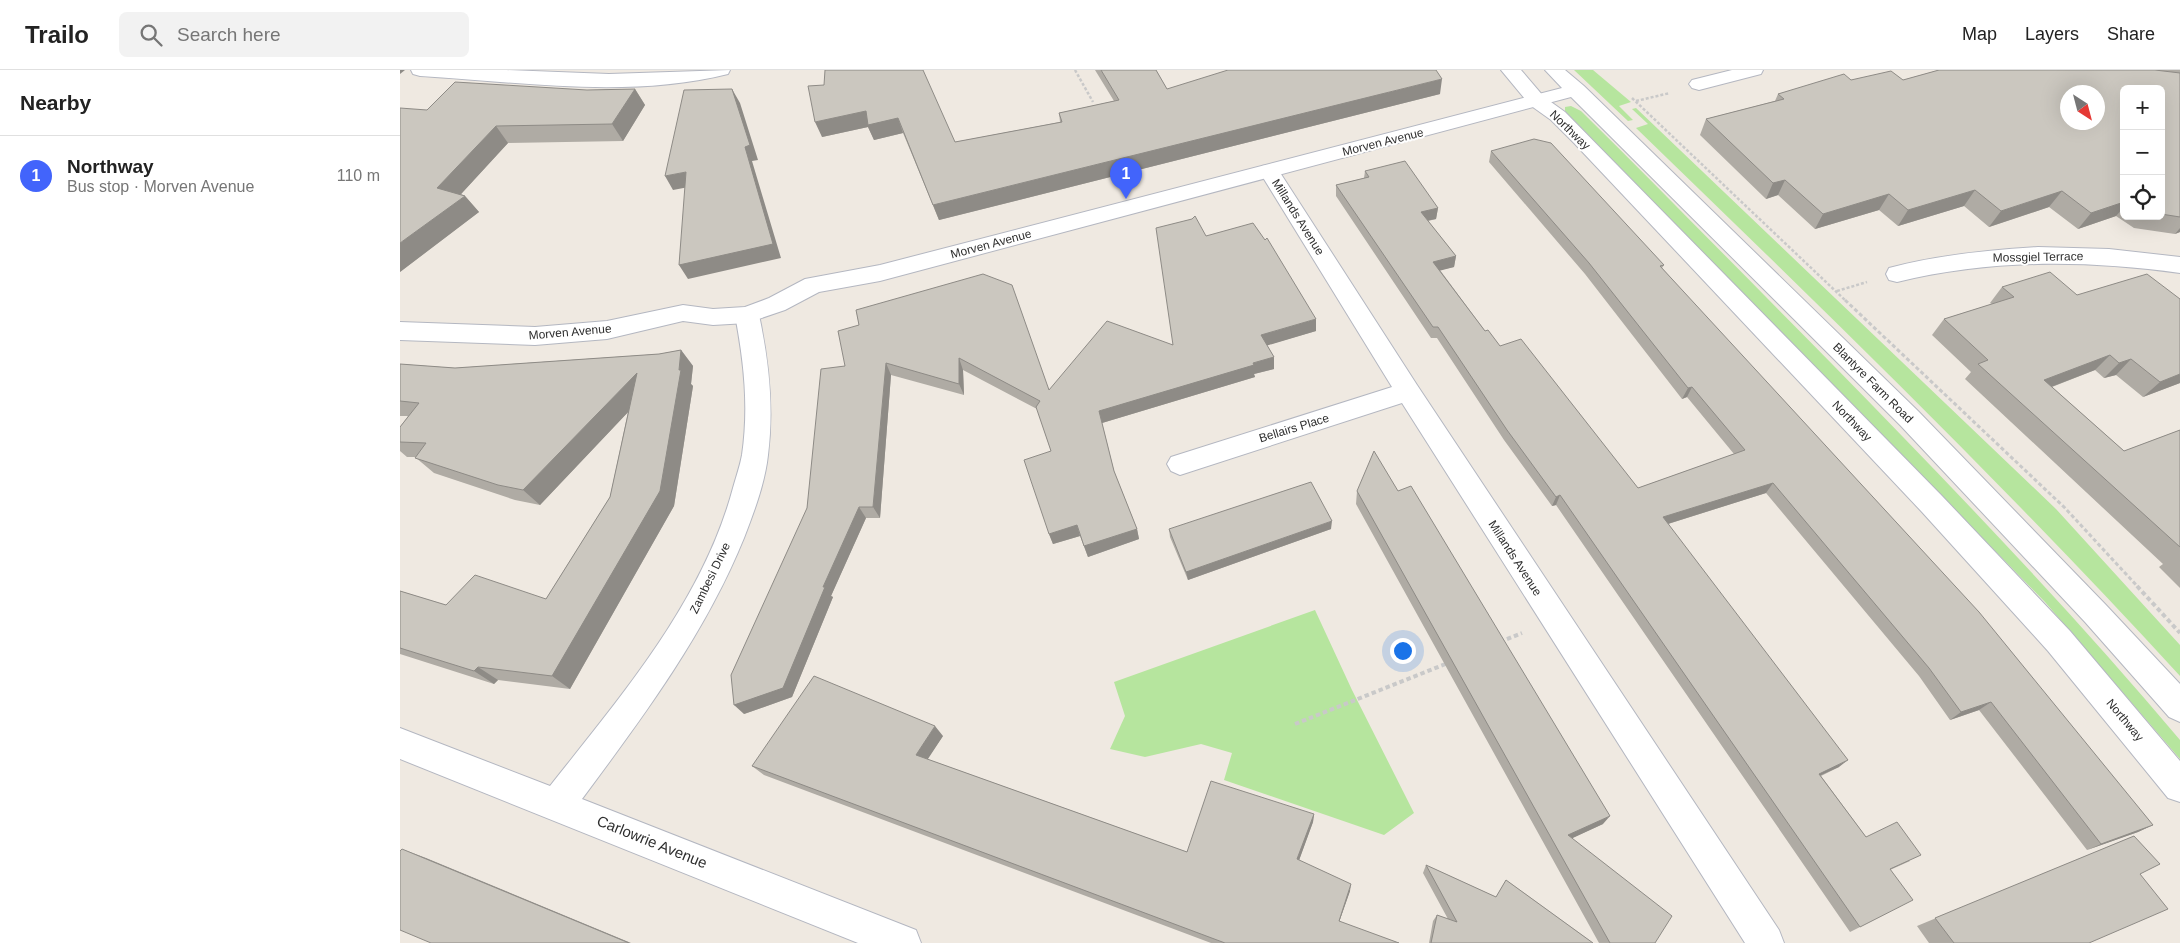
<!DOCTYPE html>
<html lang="en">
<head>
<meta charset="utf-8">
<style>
	:root { --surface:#fff; --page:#f2f2f2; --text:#222; --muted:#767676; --line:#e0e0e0; --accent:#4264fb }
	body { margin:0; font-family:Helvetica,sans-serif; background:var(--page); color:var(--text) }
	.controls { position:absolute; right:15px; top:15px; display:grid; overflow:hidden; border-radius:8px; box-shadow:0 5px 20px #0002 }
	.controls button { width:45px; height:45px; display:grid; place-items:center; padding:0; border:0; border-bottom:1px solid var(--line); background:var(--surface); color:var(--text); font:25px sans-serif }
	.compass { position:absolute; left:1660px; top:15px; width:45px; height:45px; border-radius:50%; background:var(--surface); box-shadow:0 5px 20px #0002; rotate:144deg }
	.you { position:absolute; left:1002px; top:580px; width:18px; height:18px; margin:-12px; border:4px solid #fff; border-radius:50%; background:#1a73e8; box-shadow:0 0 0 8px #1a73e833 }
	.badge { display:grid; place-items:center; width:32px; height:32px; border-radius:50%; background:var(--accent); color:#fff; font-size:16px; font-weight:700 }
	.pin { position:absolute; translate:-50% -41px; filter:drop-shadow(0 1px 2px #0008) }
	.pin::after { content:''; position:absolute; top:26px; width:18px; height:15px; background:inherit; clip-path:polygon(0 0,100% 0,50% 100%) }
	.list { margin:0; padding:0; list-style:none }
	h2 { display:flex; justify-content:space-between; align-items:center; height:65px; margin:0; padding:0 20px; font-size:21px }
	h2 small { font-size:16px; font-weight:400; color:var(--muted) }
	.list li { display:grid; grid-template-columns:32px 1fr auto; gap:15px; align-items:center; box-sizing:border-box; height:80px; padding:0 20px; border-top:1px solid var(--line) }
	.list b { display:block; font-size:19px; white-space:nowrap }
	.list p { margin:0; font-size:16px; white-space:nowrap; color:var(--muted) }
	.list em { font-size:16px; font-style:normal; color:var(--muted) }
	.icon { flex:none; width:28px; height:28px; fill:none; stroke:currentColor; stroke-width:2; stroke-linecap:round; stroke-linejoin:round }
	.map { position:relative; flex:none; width:1780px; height:873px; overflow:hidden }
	header { display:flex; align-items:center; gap:30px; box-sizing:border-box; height:70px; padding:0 25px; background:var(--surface); border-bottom:1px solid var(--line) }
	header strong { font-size:24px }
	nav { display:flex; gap:28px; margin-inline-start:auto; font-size:18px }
	.search { width:350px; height:45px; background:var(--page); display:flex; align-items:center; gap:12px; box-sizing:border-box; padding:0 18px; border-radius:8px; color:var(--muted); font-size:19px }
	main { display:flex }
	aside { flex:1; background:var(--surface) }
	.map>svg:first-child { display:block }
	.green { fill:#b6e59e }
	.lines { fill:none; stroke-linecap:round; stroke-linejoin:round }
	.street-casing { stroke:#b4b7c1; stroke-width:2 }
	.secondary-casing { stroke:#b4b7c1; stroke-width:2 }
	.path-far2 { stroke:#c9c9c9; stroke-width:2.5; stroke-dasharray:3 2; stroke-linecap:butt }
	.path-far1 { stroke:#c9c9c9; stroke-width:3; stroke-dasharray:4 2.5; stroke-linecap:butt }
	.path { stroke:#c9c9c9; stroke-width:4; stroke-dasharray:4.5 3; stroke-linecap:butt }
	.street { fill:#fff; fill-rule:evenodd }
	.secondary { fill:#fff; fill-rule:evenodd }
	.wall { fill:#afaba4; fill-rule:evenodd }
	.shaded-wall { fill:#8e8b86 }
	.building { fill:#cbc7bf; stroke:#8e8b86; fill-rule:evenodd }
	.labels { text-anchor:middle; stroke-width:4; stroke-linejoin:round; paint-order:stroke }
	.street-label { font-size:12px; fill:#2e2e2e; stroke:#fff }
	.near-street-label { font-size:15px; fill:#2e2e2e; stroke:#fff }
</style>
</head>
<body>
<header>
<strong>Trailo</strong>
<div class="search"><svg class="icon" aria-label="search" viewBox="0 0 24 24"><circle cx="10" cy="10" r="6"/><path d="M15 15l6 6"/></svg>Search here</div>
<nav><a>Map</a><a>Layers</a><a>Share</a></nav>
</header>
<main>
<aside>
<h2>Nearby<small></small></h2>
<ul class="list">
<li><span class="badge">1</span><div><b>Northway</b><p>Bus stop · Morven Avenue</p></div><em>110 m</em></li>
</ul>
</aside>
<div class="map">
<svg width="1780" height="873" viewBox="0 0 1780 873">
	<rect width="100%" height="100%" fill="#efe9e1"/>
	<path class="green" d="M1174 0H1193L1231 32 1219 36 1233 50 1228 51Z
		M1171 36 1181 41C1266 125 1349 210 1433 295 1552 417 1670 539 1780 670V689L1645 532 1165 41V37Z
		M1236 38 1656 439 1780 575V606C1606 416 1421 237 1236 58L1248 54 1232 39Z
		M915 540 952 620 1014 743 984 765 824 710 832 683 801 674 745 687 710 679 725 646 714 612Z"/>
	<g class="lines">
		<g class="street-casing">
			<path id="street" d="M11 0H106L209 4 330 0 328 4C228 29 121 12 20 6L13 4Z
				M1101 0H1121L1144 27 1165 42 1542 426 1670 561 1780 691V732L1768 728 1648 581 1522 442 1174 73 1151 50 1130 35Z
				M1332 0H1363L1361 4 1299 20 1292 18 1289 14 1292 10Z
				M869 95 876 96 879 101 1017 315 1379 860 1384 873H1345L1002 333 780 405 771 401 767 394 771 387 992 317 859 101 862 96Z
				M1638 177 1709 179 1780 187V203C1684 190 1592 189 1497 212L1489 210 1486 204 1489 198C1538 185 1587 180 1638 177Z
				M347 237 355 239 359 245C369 292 374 337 368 385 365 413 354 442 344 468 305 564 243 647 182 729L516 860 521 873H458L0 689V658L150 716C221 626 303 531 333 418 336 407 340 396 342 385 349 337 344 292 335 245L339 239Z"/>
		</g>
		<g class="secondary-casing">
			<path id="secondary" d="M1145 0H1165L1184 16 1518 341 1705 534 1780 614V652L1769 647 1685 552 1500 355 1171 27 480 211 419 222 385 240 347 253 313 255 283 251 207 269 135 275 0 270V252L135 257 207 251 283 235 313 239 345 237 369 228 405 209 480 195 1162 18Z"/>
		</g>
		<path class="path-far2" d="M675 0 693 32
			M1232 28 1446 231
			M1236 31 1270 23
			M1437 221 1467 212"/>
		<path class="path-far1" d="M1445 230 1665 438 1738 517"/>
		<path class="path" d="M1737 516 1780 563
			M1100 572 1122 563
			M895 654 1048 593"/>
		<use href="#street" class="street"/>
		<use href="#secondary" class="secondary"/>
	</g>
	<path class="wall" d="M695 0H756L767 19 1040 24 539 150 503 63 474 70 468 57 422 67 424 15 555 72 660 52 659 43 714 31Z
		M1539 0H1780V162L1775 164 1734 158 1716 146 1678 159 1649 137 1589 157 1564 136 1498 156 1479 140 1415 159 1378 125 1366 129 1300 65 1306 49 1375 31 1378 24 1451 10H1503ZM1724 19H1761V146H1724Z
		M235 19 245 35 223 71 108 73 61 124 65 126 79 142 0 202 27 40 187 20Z
		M1091 81 1264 195 1262 198 1753 755 1738 762 1687 780 1579 640 1550 650 1519 606 1366 423 1268 454 1439 697 1421 706 1466 767 1510 791 1490 800 1460 857 1450 862 1156 435 1152 436 1104 370 1037 268H1031L936 126V115L964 108 965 101 1038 138 1036 149 1028 151 1056 186 1054 197 1040 200 1085 261 1238 418 1334 384 1287 327 1282 329 1185 204 1089 92Z
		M806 166 916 261 867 275 874 287V299L854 304 855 307 702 353 714 401 737 459 739 469 688 487 680 466 653 474 649 464 651 381 637 339 563 300 564 325 491 305 480 448H466L431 526 433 527 392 627 344 644 407 438 445 296 459 255 456 240 649 320 773 275Z
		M1602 217 1677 225 1780 229V313L1743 327 1716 305 1704 308 1695 300 1652 317 1724 381 1780 360V518L1759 497 1763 494 1565 309 1571 302 1532 265 1544 249 1592 234 1590 233Z
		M281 280 293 296 291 314 293 316 274 436 170 619 98 610 94 614 0 584V521L46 535 146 529 210 427 228 342 140 435 115 430 34 403 15 387H7L0 381V357L8 346H0V294L55 298 259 284Z
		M957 421H998L1203 754 1172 768 1255 873H1199L956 434Z
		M769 459H931L788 510 770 467Z
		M543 666 527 689 787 782 914 744 913 752 899 790 950 821 939 852 999 873H811L364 705 352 696Z
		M1734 766 1740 804 1689 873H1529L1517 856Z
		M1026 795 1096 827 1106 810 1193 873H1029L1033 851 1037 845 1048 849 1023 803Z"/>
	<path class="shaded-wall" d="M0 0H5L0 4Z
		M1042 9 1040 24 539 150 533 135Z
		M235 19 245 35 223 71 212 54Z
		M332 19 340 33 358 90 352 91 381 188 288 209 279 195Z
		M466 41 498 48 503 63 474 70 468 57 422 67 415 52Z
		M96 56 108 73 51 135 37 118Z
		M286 102 294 116 273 120 265 106Z
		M1385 110 1378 125 1366 129 1373 113Z
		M1575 120 1564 136 1498 156 1508 140Z
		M1662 121 1649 137 1589 157 1601 141Z
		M1489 124 1479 140 1415 159 1423 144Z
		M65 126 79 142 0 202V173Z
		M1724 132V137L1716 146 1678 159 1691 143Z
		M1038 138 1036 149 1020 152 1021 142Z
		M1780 158V162L1775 164Z
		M1056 186 1054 197 1031 203 1033 192Z
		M916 249V261L862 277 861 265Z
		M281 280 293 296 291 314 293 316 274 436 170 619 152 606 279 300Z
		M1710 285 1695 300 1630 325 1644 310Z
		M874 287V299L854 304 855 307 702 353 699 341Z
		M559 288 563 300 564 325 559 314Z
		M1731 289 1716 305 1704 308 1719 293Z
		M486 293 491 305 480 448 473 437Z
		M237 303 250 319 140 435 123 420Z
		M1780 304V313L1743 327 1760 312Z
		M1292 317 1287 327 1282 329 1288 318Z
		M1373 413 1366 423 1258 457 1263 447Z
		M1160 425 1156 435 1152 436 1156 427Z
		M459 437 466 448 431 526 433 527 392 627 344 644 334 635 423 517Z
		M932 451 931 459 788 510 786 502Z
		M677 455 680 466 653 474 649 464Z
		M737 459 739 469 688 487 684 476Z
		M78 597 98 610 94 614 74 601Z
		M1591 632 1579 640 1550 650 1561 642Z
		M535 656 543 666 524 695 516 685Z
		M1448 690 1439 697 1410 710 1419 704Z
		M914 744 913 752 897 796V789Z
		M1210 746 1203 754 1162 773 1168 765Z
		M1753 755 1738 762 1687 780 1701 774Z
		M2 779 26 788 231 873H229Z
		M951 814 950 821 937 858 939 851Z"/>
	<path class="building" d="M425 0H523L555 72 662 52 659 43 719 30 701 0H756L767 19 828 0H1036L1042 9 533 135 498 48 468 55 466 41 415 52 408 16 424 15Z
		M1539 0H1755L1780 3V147L1761 144V19H1724V132L1691 143 1662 121 1601 141 1575 120 1508 140 1489 124 1423 144 1385 110 1373 113 1306 49 1384 29 1378 24 1444 4 1451 10 1491 1 1503 10ZM1668 22H1698V52H1668Z
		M55 12 187 20 235 19 212 54 96 56 37 118 65 126 0 173V38L27 40Z
		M332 19 350 75 345 77 373 174 279 195 286 102 265 106 284 20Z
		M1134 69 1151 73 1264 195 1260 196 1579 542 1753 755 1701 774 1591 632 1561 642 1529 598 1373 413 1263 447 1448 690 1419 704 1466 767 1497 752 1521 785 1490 799 1513 830 1460 857 1160 425 1156 427 1107 360 1038 257H1033L936 115 969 107 965 101 1005 91 1038 138 1021 142 1056 186 1033 192 1085 261 1088 260 1100 276 1121 269 1238 418 1345 380 1292 317 1288 318 1189 193 1091 81Z
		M795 146 806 166 853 153 865 170 867 168 916 249 861 265 874 287 853 293 854 295 699 341 714 401 737 459 684 476 677 455 649 464 631 411 624 390 651 381 636 337 640 331 559 288V314L486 293 473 437H459L423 517H425L383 618 334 635 331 605 407 438 421 299 445 296 438 261 459 255 456 240 583 204 612 215 649 320 707 251 773 275 756 158 792 149Z
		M1650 202 1677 225 1747 204 1780 229V304L1760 312 1731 289 1719 293 1710 285 1644 310 1724 381 1780 360V477L1578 294 1588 290 1544 249 1614 227 1602 217Z
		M281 280 279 300H281L260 421 152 606 78 597 74 601 0 578V521L46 535 75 505 146 529 210 427 237 303 123 420 98 415 15 388 26 373 0 372V357L19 333 0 331V294L55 298 259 284Z
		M974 381 998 421 1011 416 1210 746 1168 765 1272 846 1255 873H1210L957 421Z
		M911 412 932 451 786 502 769 459Z
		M414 606 535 656 516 685 787 782 811 711 914 744 897 789 951 814 939 851 999 873H825L352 696Z
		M1734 766 1760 794 1740 804 1768 839 1689 873H1554L1535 848Z
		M2 779 229 873H31L0 860V781Z
		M1026 795 1096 827 1106 810 1193 873H1031L1037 845 1057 852Z"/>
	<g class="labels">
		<g class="street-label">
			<text transform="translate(1170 60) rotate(44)" y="4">Northway</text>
			<text transform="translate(983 72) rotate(-14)" y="4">Morven Avenue</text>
			<text transform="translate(898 147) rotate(58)" y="4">Millands Avenue</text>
			<text transform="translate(591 174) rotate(-15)" y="4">Morven Avenue</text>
			<text transform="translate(1638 187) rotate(-1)" y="4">Mossgiel Terrace</text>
			<text transform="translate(170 262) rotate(-5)" y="4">Morven Avenue</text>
			<text transform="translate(1473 313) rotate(45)" y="4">Blantyre Farm Road</text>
			<text transform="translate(1452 351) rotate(46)" y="4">Northway</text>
			<text transform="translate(894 358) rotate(-17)" y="4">Bellairs Place</text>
			<text transform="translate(1115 488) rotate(57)" y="4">Millands Avenue</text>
			<text transform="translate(310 508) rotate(-64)" y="4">Zambesi Drive</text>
			<text transform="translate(1725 650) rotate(50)" y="4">Northway</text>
		</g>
		<g class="near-street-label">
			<text transform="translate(252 772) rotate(22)" y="5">Carlowrie Avenue</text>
		</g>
	</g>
</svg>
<div class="controls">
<button>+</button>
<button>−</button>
<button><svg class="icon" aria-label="locate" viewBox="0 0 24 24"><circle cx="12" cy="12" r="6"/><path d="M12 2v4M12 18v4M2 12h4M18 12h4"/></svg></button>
</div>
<svg class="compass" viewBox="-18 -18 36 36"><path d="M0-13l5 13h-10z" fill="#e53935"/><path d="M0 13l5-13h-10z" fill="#767676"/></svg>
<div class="you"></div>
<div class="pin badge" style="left:726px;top:129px">1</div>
</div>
</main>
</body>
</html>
